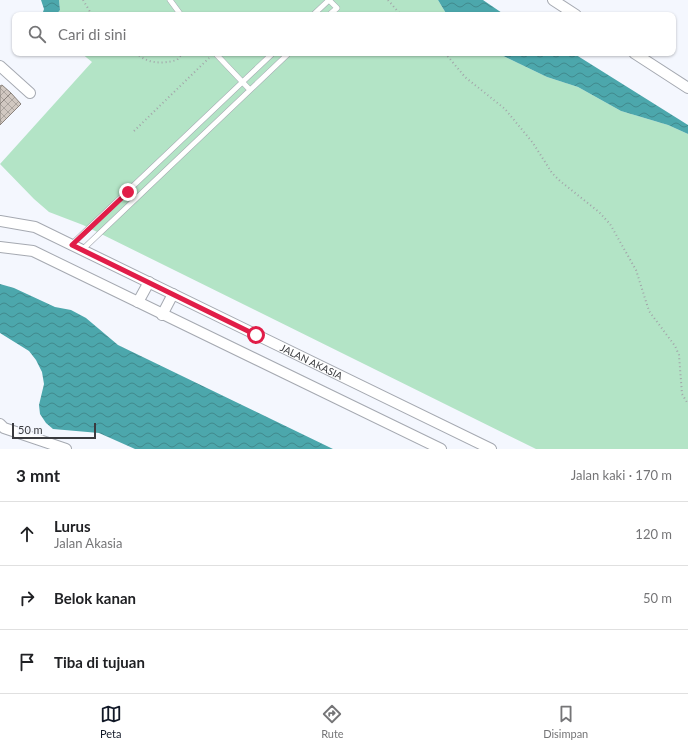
<!DOCTYPE html>
<html lang="id">
<head>
<meta charset="utf-8">
<style>
	:root { --surface:#fff; --page:#f2f2f2; --text:#202124; --muted:#757577; --line:#e0e0e0; --accent:#111827 }
	body { margin:0; font-family:Lato,sans-serif; background:var(--page); color:var(--text) }
	.scale { position:absolute; left:12px; bottom:10px; width:84px; box-sizing:border-box; padding-left:4px; border:2px solid #3a3b3f; border-top:0; font-size:11px; line-height:14px; white-space:nowrap; color:#3a3b3f; -webkit-text-stroke:3px #f4f7fe; paint-order:stroke }
	.stop { position:absolute; width:12px; height:12px; margin:-9px; border:3px solid #e11d48; border-radius:50%; background:#fff }
	.stop.end { background:#e11d48; border-color:#fff; box-shadow:0 1px 4px #0008 }
	.list { margin:0; padding:0; list-style:none }
	h2 { display:flex; justify-content:space-between; align-items:center; height:52px; margin:0; padding:0 16px; font-size:17px }
	h2 small { font-size:13px; font-weight:400; color:var(--muted) }
	.list li { display:grid; grid-template-columns:26px 1fr auto; gap:12px; align-items:center; box-sizing:border-box; height:64px; padding:0 16px; border-top:1px solid var(--line) }
	.list b { display:block; font-size:15px; white-space:nowrap }
	.list p { margin:0; font-size:13px; white-space:nowrap; color:var(--muted) }
	.list em { font-size:13px; font-style:normal; color:var(--muted) }
	.icon { flex:none; width:22px; height:22px; fill:none; stroke:currentColor; stroke-width:2; stroke-linecap:round; stroke-linejoin:round }
	.map { position:relative; flex:none; width:688px; height:449px; overflow:hidden }
	.search { position:absolute; background:var(--surface); box-shadow:0 1px 3px #0004; left:12px; right:12px; top:12px; height:44px; display:flex; align-items:center; gap:10px; box-sizing:border-box; padding:0 14px; border-radius:8px; color:var(--muted); font-size:15px }
	.sheet { height:244px; background:var(--surface) }
	nav { display:flex; justify-content:space-around; align-items:center; box-sizing:border-box; height:56px; border-top:1px solid var(--line); background:var(--surface); font-size:11px; color:var(--muted) }
	nav a { display:grid; justify-items:center; gap:2px }
	nav .on { color:var(--accent) }
	.map>svg:first-child { display:block }
	.green { fill:#b3e4c6 }
	.water { fill:url(#water-waves) }
	.building { fill:url(#building-cross-hatch); stroke:#8a827c }
	.lines { fill:none; stroke-linecap:round; stroke-linejoin:round }
	.lane-casing { stroke:#a5a9b1; stroke-width:6 }
	.street-casing { stroke:#a5a9b1; stroke-width:12 }
	.path { stroke:#a2a4a9; stroke-width:2; stroke-dasharray:1 3; stroke-linecap:butt }
	.lane { stroke:#fff; stroke-width:5 }
	.street { stroke:#fff; stroke-width:10 }
	.route { stroke:#e11d48; stroke-width:5 }
	.labels { text-anchor:middle; stroke-width:3; stroke-linejoin:round; paint-order:stroke }
	.street-label { font-size:10px; fill:#3a3b3f; stroke:#f4f7fe }
</style>
</head>
<body>
<div class="map">
<svg width="688" height="449" viewBox="0 0 688 449">
	<defs>
		<pattern id="water-waves" width="16" height="10" patternUnits="userSpaceOnUse"><rect width="16" height="10" fill="#4ca7ac"/><path d="M0 5q4-4 8 0t8 0" fill="none" stroke="#40898d"/></pattern>
		<pattern id="building-cross-hatch" width="8" height="8" patternUnits="userSpaceOnUse"><rect width="8" height="8" fill="#d1c8c1"/><path d="M0 0l8 8M0 8l8-8" fill="none" stroke="#aba49e"/></pattern>
	</defs>
	<rect width="100%" height="100%" fill="#f4f7fe"/>
	<path class="green" d="M59 0H438L447 15H56L60 10Z
		M81 53H497L547 77 578 87 621 111 668 125 688 134V449H536L83 225 49 212 34 199 0 164 92 62Z"/>
	<path class="water" d="M41 0H59L60 10 56 15H42L44 9Z
		M438 0H483L505 15H447Z
		M497 53H573L688 125V134L668 125 621 111 578 87 547 77Z
		M0 284 14 288 55 307 71 310 86 318 118 345 333 449H135L99 433 53 429 46 423 40 414 39 405 44 384 42 372 36 360 29 351 0 333Z"/>
	<path class="building" d="M2 85 11 93 0 104V86Z
		M11 93 21 104 0 125V104Z"/>
	<g class="lines">
		<g class="lane-casing">
			<path id="lane" d="M170 0 181 15
				M329 0 337 8 329 15
				M313 15 329 0
				M215 53 250 90
				M71 245 273 53
				M82 250 289 53"/>
		</g>
		<g class="street-casing">
			<g id="street">
				<path d="M553 0 576 15"/>
				<path d="M634 53 688 88"/>
				<path d="M0 66 30 93"/>
				<path id="s1" d="M0 221 35 227 491 449"/>
				<path d="M0 247 33 251 441 449"/>
				<path d="M138 302 149 282"/>
				<path d="M162 315 173 294"/>
				<path d="M0 424 4 428 66 449"/>
			</g>
		</g>
		<path class="path" d="M83 0 92 15
			M388 0 401 15
			M136 53C148 64 162 64 177 60L183 53
			M445 53 465 77 505 109 533 143 552 173 560 181 599 212 610 224 636 270 649 311 675 346 679 355 682 394 688 404
			M134 131 209 58"/>
		<use href="#lane" class="lane"/>
		<use href="#street" class="street"/>
	</g>
	<g class="lines">
		<path class="route" d="M128 192 72 245 256 335"/>
	</g>
	<g class="labels">
		<g class="street-label">
			<text dy="4" stroke="none"><textPath href="#s1" startOffset="343">JALAN AKASIA</textPath></text>
		</g>
	</g>
</svg>
<div class="scale">50 m</div>
<div class="stop" style="left:256px;top:335px"></div>
<div class="stop end" style="left:128px;top:192px"></div>
<div class="search"><svg class="icon" aria-label="search" viewBox="0 0 24 24"><circle cx="10" cy="10" r="6"/><path d="M15 15l6 6"/></svg>Cari di sini</div>
</div>
<section class="sheet">
<h2>3 mnt<small>Jalan kaki · 170 m</small></h2>
<ul class="list">
<li><svg class="icon" aria-label="ahead" viewBox="0 0 24 24"><path d="M12 20V5M6 11l6-6 6 6"/></svg><div><b>Lurus</b><p>Jalan Akasia</p></div><em>120 m</em></li>
<li><svg class="icon" aria-label="right" viewBox="0 0 24 24"><path d="M7 20v-9h11M14 6l5 5-5 5"/></svg><div><b>Belok kanan</b></div><em>50 m</em></li>
<li><svg class="icon" aria-label="arrive" viewBox="0 0 24 24"><path d="M6 21V4h12l-3 4 3 4H6"/></svg><div><b>Tiba di tujuan</b></div></li>
</ul>
</section>
<nav>
<a class="on"><svg class="icon" aria-label="map" viewBox="0 0 24 24"><path d="M3 6l6-2 6 2 6-2v14l-6 2-6-2-6 2zM9 4v14M15 6v14"/></svg>Peta</a>
<a><svg class="icon" aria-label="directions" viewBox="0 0 24 24"><path d="M12 3l9 9-9 9-9-9zM9 14v-3h6M13 9l2 2-2 2"/></svg>Rute</a>
<a><svg class="icon" aria-label="saved" viewBox="0 0 24 24"><path d="M7 4h10v16l-5-4-5 4z"/></svg>Disimpan</a>
</nav>
</body>
</html>
